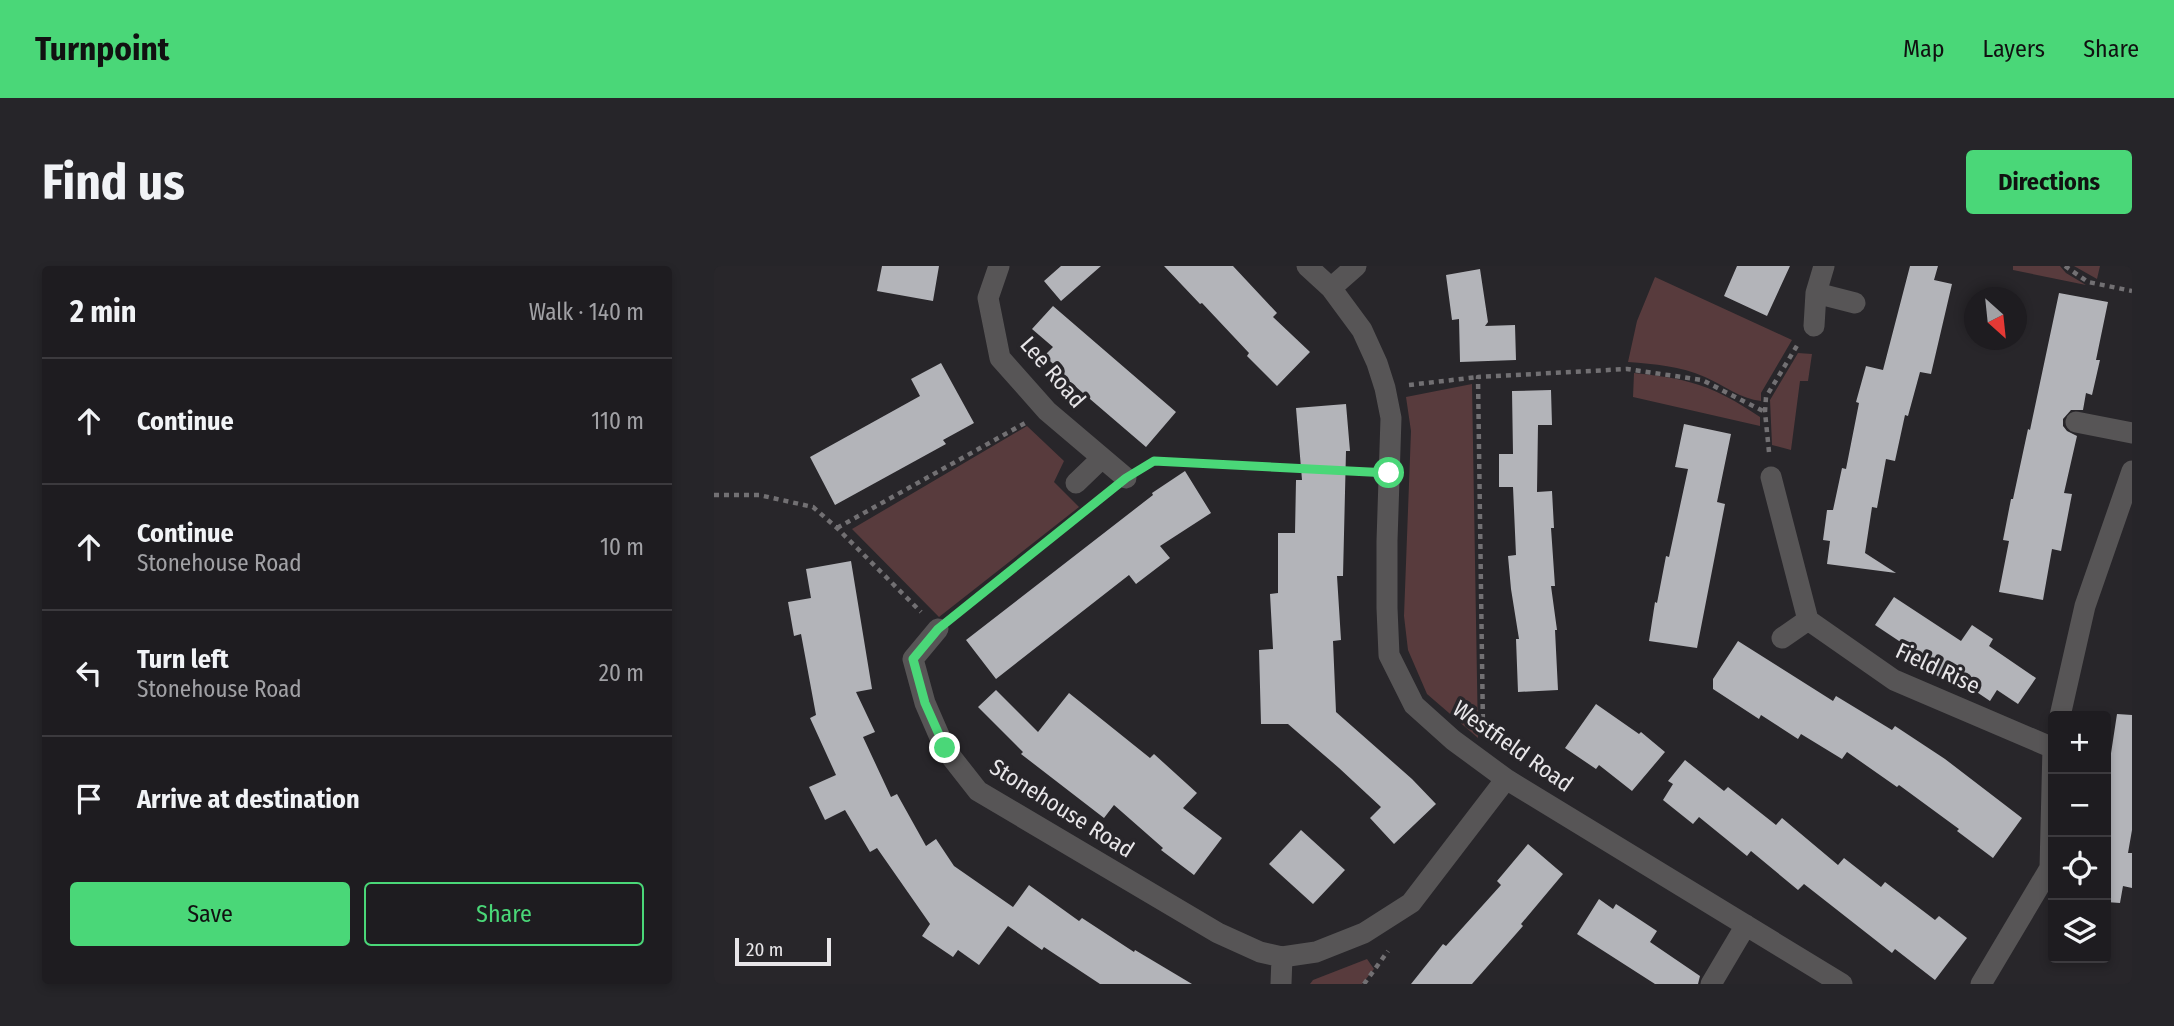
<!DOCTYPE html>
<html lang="en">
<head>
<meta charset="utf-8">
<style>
	:root { --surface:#1e1c20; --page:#262529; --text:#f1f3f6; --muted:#a1a1a5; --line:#3c3a3e; --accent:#4ad778 }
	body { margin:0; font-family:"Fira Sans Condensed",sans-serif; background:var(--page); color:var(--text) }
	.controls { position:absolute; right:21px; bottom:21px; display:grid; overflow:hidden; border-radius:7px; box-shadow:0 4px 10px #0003 }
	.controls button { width:63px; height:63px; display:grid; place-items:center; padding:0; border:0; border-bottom:2px solid var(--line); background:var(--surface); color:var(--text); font:35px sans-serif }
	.compass { position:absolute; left:1250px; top:21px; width:63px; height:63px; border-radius:50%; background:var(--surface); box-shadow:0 4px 10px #0003; rotate:153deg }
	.scale { position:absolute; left:21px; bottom:18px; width:96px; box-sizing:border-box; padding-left:7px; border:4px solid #e8e6e9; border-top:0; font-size:19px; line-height:24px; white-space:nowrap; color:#e8e6e9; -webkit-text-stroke:5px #28262a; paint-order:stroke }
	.stop { position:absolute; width:21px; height:21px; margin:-16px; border:5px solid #4ad778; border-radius:50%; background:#fff }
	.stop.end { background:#4ad778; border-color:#fff; box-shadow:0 2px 7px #0008 }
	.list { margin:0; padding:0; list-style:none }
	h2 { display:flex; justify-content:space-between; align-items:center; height:91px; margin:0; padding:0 28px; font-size:30px }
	h2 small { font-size:23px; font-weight:400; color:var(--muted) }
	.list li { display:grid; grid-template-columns:46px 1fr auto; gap:21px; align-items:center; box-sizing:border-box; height:126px; padding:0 28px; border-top:2px solid var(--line) }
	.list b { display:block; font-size:26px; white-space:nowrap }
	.list p { margin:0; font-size:23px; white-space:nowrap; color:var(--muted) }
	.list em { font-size:23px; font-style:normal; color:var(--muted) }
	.actions { display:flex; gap:14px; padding:21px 28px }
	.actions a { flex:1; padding:16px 0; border:2px solid var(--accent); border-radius:7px; text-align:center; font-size:24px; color:var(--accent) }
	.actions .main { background:var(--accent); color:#111 }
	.icon { flex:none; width:38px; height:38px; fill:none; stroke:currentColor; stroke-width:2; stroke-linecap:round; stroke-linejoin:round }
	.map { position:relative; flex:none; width:1418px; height:718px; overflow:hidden; border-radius:7px }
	header { display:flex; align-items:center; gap:42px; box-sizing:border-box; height:98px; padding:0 35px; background:var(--accent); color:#111 }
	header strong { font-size:33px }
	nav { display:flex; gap:38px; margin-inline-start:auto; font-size:24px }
	.intro { display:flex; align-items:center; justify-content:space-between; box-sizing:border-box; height:168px; padding:0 42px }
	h1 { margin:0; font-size:49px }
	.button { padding:18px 32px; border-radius:7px; background:var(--accent); color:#111; font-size:24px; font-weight:700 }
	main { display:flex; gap:42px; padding:0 42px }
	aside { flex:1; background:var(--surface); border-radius:7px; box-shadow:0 4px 10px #0003 }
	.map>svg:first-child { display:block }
	.green { fill:#583b3d }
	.building { fill:#b3b4b9 }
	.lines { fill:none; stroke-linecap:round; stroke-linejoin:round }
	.path { stroke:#727073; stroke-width:4.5; stroke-dasharray:5 5; stroke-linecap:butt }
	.minor { stroke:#575556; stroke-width:21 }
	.route { stroke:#4ad778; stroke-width:9 }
	.labels { text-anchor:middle; stroke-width:7; stroke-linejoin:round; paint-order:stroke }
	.street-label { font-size:23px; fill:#e8e6e9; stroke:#28262a }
</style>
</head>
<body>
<header>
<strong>Turnpoint</strong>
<nav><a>Map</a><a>Layers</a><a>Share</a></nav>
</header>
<div class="intro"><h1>Find us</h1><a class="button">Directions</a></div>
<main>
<aside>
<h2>2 min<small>Walk · 140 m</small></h2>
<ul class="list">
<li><svg class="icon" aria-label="ahead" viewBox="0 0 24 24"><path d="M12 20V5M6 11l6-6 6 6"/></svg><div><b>Continue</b></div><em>110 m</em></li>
<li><svg class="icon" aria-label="ahead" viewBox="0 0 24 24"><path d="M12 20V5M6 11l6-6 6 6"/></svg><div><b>Continue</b><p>Stonehouse Road</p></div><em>10 m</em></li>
<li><svg class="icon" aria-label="left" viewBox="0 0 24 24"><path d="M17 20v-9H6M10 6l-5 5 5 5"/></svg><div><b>Turn left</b><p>Stonehouse Road</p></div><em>20 m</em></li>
<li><svg class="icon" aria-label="arrive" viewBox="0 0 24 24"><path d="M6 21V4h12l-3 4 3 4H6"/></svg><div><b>Arrive at destination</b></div></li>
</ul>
<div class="actions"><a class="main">Save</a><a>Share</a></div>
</aside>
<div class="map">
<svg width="1418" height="718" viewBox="0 0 1418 718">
	<rect width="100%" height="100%" fill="#28262a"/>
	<path class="green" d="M1299 0H1346L1352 7 1372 19 1299 4Z
		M1360 0H1386L1383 13Z
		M941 11 1078 74 1047 127V135C1027 133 1009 119 991 111 966 100 941 98 914 96L923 55Z
		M1084 87 1098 88 1094 115H1086L1077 184 1058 179 1056 134Z
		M920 107C938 109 958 111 975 116 1000 122 1025 137 1046 151V160L919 131Z
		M758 118 764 472 713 428 694 384 690 350 697 165 692 131Z
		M313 160 350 195 340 216 365 241 225 351 138 263Z
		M653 693 660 703 648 718H596L599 714Z"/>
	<path class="building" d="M168 0H225L219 35 163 25Z
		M347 0H387L347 35 330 15Z
		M450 0H519L563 47 559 51 596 86 563 120 533 90 535 87 488 37 486 38Z
		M1023 0H1076L1053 50 1010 30Z
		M1196 0H1224L1220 14 1238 18 1217 108 1206 106 1194 150 1191 149 1181 195 1172 193 1163 242 1158 241 1151 287 1182 307 1113 298 1116 275 1109 274 1113 244H1119L1128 202 1132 203 1145 137 1142 136 1152 100 1169 104Z
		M766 3 774 56 771 60 801 59 802 94 746 96 745 53 738 54 732 9Z
		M1345 27 1394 36 1382 94H1386L1378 129 1372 127 1369 144H1357L1349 153V160L1353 165 1363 170 1350 227 1358 228 1347 285 1338 283 1329 334 1285 326 1295 275 1289 274 1297 233H1299L1314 163 1316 164Z
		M339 40 462 146 432 181 348 109 350 107 330 90 339 81 318 63Z
		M227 97 260 157 229 174 232 178 121 239 96 191 206 130 197 113Z
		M837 124 838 159H824L823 226 838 225 840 262H837L841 320H837L843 364H841L844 424 804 426 802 373H805L797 323 794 290 802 289 799 221H785V188H799L798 125Z
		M632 138 636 185H632L629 310H623L627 374 619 375 622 446 698 513 722 538 680 578 656 552 667 541 625 502 574 458H547L545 384 559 383 556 328 564 327V267H581L582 214H588L582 142Z
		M970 158 1017 168 1003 236 1011 238 983 382 935 375 941 336 943 337 952 290 955 291 974 203 961 201Z
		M471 205 497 247 446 280 456 292 422 318 415 309 282 413 252 374 439 229 438 227Z
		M137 295 158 423 142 426 161 466 149 471 177 531 183 528 212 580 222 573 240 600 299 641 315 619 365 655 368 652 420 686 421 684 478 718H386L330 681 328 684 294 660 265 699 244 684 239 691 208 670 216 658 163 582 156 586 131 544 111 554 95 521 122 509 96 452 102 449 87 368 80 370 74 336 97 332 92 303Z
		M1180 331 1247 375 1258 359 1279 373 1275 380 1322 412 1304 438 1283 424 1276 435 1233 406 1228 413 1192 389 1197 383 1161 359Z
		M1024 375 1119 435 1122 430 1178 464 1181 460 1231 493 1308 552 1279 592 1243 565 1245 563 1185 519 1183 521 1133 486 1128 493 1087 468 1084 473 1047 449 1045 453 999 423V413Z
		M282 424 324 466 355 427 436 492 440 488 483 527 469 542 508 572 480 609 447 584 449 582 400 539 390 552 307 488 309 486 264 441Z
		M882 438 925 468 927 466 951 486 918 525 885 499 882 503 851 482Z
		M1403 448 1418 449V564L1414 587H1418V622L1409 620 1406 637 1392 636V520Z
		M971 494 1010 525 1014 521 1062 559 1068 552 1124 599 1130 592 1167 621 1171 616 1221 654 1225 650 1253 672 1221 714 1181 683 1178 687 1090 618 1084 624 1037 585 1033 590 985 551 979 558 949 534 959 518 954 515Z
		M587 564 631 604 599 638 555 598Z
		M814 578 849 608 807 658 809 660 758 718H697L729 678 732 680 787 619 783 615Z
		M885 633 899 643 902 638 943 665 936 676 986 710 984 718H941L863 668Z"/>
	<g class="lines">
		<path class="path" d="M1351 0 1374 16 1418 25
			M695 119 764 111
			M1055 186 1051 146 1052 131 1084 78
			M432 200 440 195 650 206
			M0 229H45L99 241 123 262 207 346
			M123 262 311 157
			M245 346 375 242
			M769 463 764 111 913 103 988 114 1051 146
			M650 718 674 685"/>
		<path class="minor" d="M285 0 274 32 286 92 333 145 412 212
			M593 0 617 22 648 64 663 97 671 122 677 152 673 275V342L675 389 700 439 739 474 792 513 1128 718
			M617 22 642 0
			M1102 27 1141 37
			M1100 60 1102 27 1110 0
			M1362 156 1418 167
			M1057 211 1094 354 1180 414 1339 482
			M362 217 388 192
			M224 363 199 393 211 437 231 483 264 525 504 667 546 686 568 691 602 686 650 667 697 637 792 513
			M1068 372 1094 354
			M1346 450 1371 340 1418 205
			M567 718 568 691
			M997 718 1032 659
			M1267 718 1336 602 1339 481"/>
	</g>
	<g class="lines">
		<path class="route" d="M231 482 211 437 199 393 224 363 412 212 440 195 675 207"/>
	</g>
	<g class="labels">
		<g class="street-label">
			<text transform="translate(339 106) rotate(49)" y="8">Lee Road</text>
			<text transform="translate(1224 402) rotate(25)" y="8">Field Rise</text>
			<text transform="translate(799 480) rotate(35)" y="8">Westfield Road</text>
			<text transform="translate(348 542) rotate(32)" y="8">Stonehouse Road</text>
		</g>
	</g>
</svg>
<div class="controls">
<button>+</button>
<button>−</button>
<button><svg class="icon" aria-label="locate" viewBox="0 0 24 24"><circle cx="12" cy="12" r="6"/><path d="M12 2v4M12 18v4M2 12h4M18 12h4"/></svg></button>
<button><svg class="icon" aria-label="layers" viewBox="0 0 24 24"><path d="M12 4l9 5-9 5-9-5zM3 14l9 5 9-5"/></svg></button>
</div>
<svg class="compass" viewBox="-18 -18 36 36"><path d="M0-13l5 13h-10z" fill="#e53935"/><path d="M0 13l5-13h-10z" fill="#a1a1a5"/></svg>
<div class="scale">20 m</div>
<div class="stop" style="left:675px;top:207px"></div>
<div class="stop end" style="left:231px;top:482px"></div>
</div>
</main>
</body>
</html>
